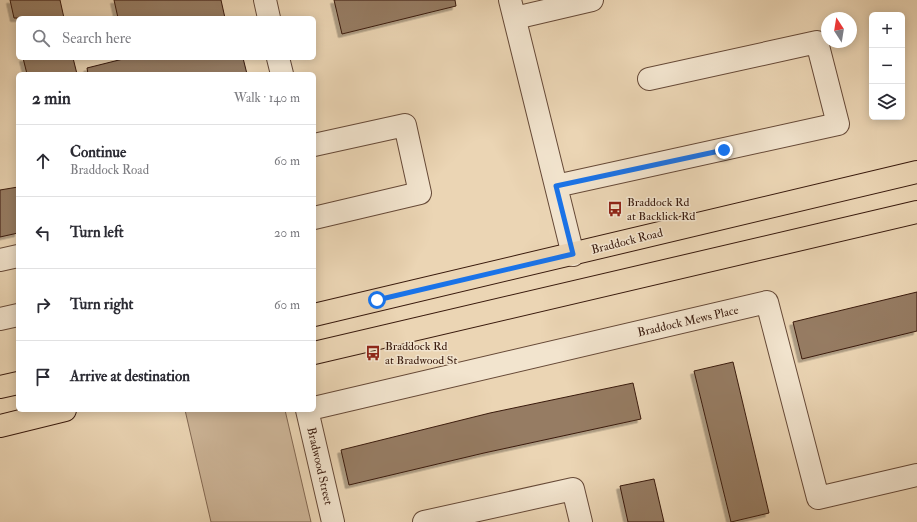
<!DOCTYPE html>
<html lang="en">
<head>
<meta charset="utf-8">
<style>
	:root { --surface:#fff; --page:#f7f7f7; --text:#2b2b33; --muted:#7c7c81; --line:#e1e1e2 }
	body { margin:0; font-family:"IM FELL Double Pica",serif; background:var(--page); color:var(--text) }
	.controls { position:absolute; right:12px; top:12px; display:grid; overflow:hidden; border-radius:6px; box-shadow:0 2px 10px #0003 }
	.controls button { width:36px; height:36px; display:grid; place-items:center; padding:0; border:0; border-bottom:1px solid var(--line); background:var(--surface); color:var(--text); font:20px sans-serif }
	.compass { position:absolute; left:821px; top:12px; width:36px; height:36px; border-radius:50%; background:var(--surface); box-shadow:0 2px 10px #0003; rotate:348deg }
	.stop { position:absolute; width:12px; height:12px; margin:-9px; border:3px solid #1a73e8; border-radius:50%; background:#fff }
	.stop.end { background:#1a73e8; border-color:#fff; box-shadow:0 1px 4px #0008 }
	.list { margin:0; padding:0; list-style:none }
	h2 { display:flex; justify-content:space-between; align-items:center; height:52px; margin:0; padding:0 16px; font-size:17px }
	h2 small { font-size:13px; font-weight:400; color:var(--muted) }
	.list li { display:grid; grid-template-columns:26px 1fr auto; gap:12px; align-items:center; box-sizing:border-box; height:72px; padding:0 16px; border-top:1px solid var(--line) }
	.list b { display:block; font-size:15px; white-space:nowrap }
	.list p { margin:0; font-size:13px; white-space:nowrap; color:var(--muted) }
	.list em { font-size:13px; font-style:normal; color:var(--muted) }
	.icon { flex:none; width:22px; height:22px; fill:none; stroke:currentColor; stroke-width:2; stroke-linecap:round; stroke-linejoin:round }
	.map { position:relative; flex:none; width:917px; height:522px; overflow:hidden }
	.search { position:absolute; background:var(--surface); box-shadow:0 2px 10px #0003; left:16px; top:16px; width:300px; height:44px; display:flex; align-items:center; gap:10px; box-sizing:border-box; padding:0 14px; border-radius:6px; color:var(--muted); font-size:15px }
	.panel { position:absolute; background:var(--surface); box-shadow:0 2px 10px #0003; left:16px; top:72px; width:300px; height:340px; border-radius:6px }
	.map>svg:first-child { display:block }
	.green { fill:#cdb598; stroke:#836852 }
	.building { fill:#967b64; stroke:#391a0d; filter:url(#shadow) }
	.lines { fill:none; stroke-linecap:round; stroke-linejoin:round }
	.minor-casing { stroke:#664937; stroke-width:24 }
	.major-casing { stroke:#391a0d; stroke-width:24 }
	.minor { stroke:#f2e4ce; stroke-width:22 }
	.major { stroke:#ebd5b4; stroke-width:22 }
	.route { stroke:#1a73e8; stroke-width:5 }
	.labels { text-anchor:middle; stroke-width:3; stroke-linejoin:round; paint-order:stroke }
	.poi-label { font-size:12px; fill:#391a0d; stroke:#f2e4ce; text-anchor:start }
	.street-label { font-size:12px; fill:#391a0d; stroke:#f2e4ce }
</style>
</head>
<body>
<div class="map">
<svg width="917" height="522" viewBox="0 0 917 522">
	<defs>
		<filter id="shadow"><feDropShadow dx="-3.5" dy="3.5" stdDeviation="0" flood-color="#0004"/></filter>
	</defs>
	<rect width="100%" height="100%" fill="#ebd5b4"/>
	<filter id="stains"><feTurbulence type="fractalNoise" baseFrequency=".005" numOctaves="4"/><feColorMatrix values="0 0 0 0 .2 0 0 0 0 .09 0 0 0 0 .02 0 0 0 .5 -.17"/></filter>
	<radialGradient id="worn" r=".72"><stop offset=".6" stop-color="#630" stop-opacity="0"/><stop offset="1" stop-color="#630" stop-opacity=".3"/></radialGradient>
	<path class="green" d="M185 410H285L311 522H211Z"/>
	<path class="building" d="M10 0H60L64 18H14Z
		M114 0H221L225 18H118Z
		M334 0H455L456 6 342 34Z
		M23 58H73L77 74H27Z
		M127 58H243L247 74H88L87 68Z
		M18 187V233L0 237V190Z
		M917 292V331L802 359 793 322Z
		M733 362 769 513 731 522 694 371Z
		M633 383 641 419 484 453 349 485 341 450 490 413Z
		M654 479 664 522H628L620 486Z"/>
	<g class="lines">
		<g class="minor-casing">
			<path id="minor" d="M265 0 269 18
				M510 0 573 255
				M515 18 592 0
				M278 58 282 74
				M314 145 405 125 420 193 314 218
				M556 186 838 124 817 42 649 79
				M0 260 18 256
				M0 319 18 315
				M314 408 767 302 818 498 917 475
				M307 410 333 522
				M424 522 573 489 581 522"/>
		</g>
		<g class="major-casing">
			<path id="major" d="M314 315 917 172
				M314 353 917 212
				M0 387 18 383
				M0 426 65 410"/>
		</g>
		<use href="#minor" class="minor"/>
		<use href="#major" class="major"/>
	</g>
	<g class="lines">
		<path class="route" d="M377 300 573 254 556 186 724 150"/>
	</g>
	<defs>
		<g id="bus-bare" transform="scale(1.2)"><path d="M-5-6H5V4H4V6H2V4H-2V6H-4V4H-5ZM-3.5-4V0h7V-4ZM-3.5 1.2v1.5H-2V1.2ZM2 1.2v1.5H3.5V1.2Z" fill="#8f2418" stroke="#f2e4ce" stroke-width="2.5" paint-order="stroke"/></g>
	</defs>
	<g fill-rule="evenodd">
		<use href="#bus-bare" x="615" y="209"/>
		<use href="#bus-bare" x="373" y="353"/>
	</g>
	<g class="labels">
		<g class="poi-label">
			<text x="627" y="206">Braddock Rd<tspan x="627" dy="14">at Backlick Rd</tspan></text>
			<text x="385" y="350">Braddock Rd<tspan x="385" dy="14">at Bradwood St</tspan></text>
		</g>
		<g class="street-label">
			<text transform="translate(627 241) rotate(-14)" y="4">Braddock Road</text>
			<text transform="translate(688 321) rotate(-13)" y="4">Braddock Mews Place</text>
			<text transform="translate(320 466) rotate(77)" y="4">Bradwood Street</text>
		</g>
	</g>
	<rect width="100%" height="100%" filter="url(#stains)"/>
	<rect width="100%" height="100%" fill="url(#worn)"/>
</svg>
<div class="controls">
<button>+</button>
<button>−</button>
<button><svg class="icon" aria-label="layers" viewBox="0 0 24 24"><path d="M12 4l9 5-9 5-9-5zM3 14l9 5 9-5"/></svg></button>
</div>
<svg class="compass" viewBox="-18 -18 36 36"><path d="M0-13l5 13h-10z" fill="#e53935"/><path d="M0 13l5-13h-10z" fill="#7c7c81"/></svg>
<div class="stop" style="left:377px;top:300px"></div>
<div class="stop end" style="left:724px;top:150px"></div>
<div class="search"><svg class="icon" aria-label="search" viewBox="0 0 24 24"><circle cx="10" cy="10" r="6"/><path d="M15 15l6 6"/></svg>Search here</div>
<section class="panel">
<h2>2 min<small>Walk · 140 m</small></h2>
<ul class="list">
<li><svg class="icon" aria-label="ahead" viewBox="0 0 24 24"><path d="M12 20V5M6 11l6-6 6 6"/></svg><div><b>Continue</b><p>Braddock Road</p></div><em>60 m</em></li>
<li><svg class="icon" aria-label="left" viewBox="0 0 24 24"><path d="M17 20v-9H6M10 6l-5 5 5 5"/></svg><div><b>Turn left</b></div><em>20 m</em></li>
<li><svg class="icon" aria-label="right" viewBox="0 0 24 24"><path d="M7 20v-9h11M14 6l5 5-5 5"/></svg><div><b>Turn right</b></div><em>60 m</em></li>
<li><svg class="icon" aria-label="arrive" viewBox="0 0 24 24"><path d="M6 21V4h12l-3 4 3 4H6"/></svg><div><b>Arrive at destination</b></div></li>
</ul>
</section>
</div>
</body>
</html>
